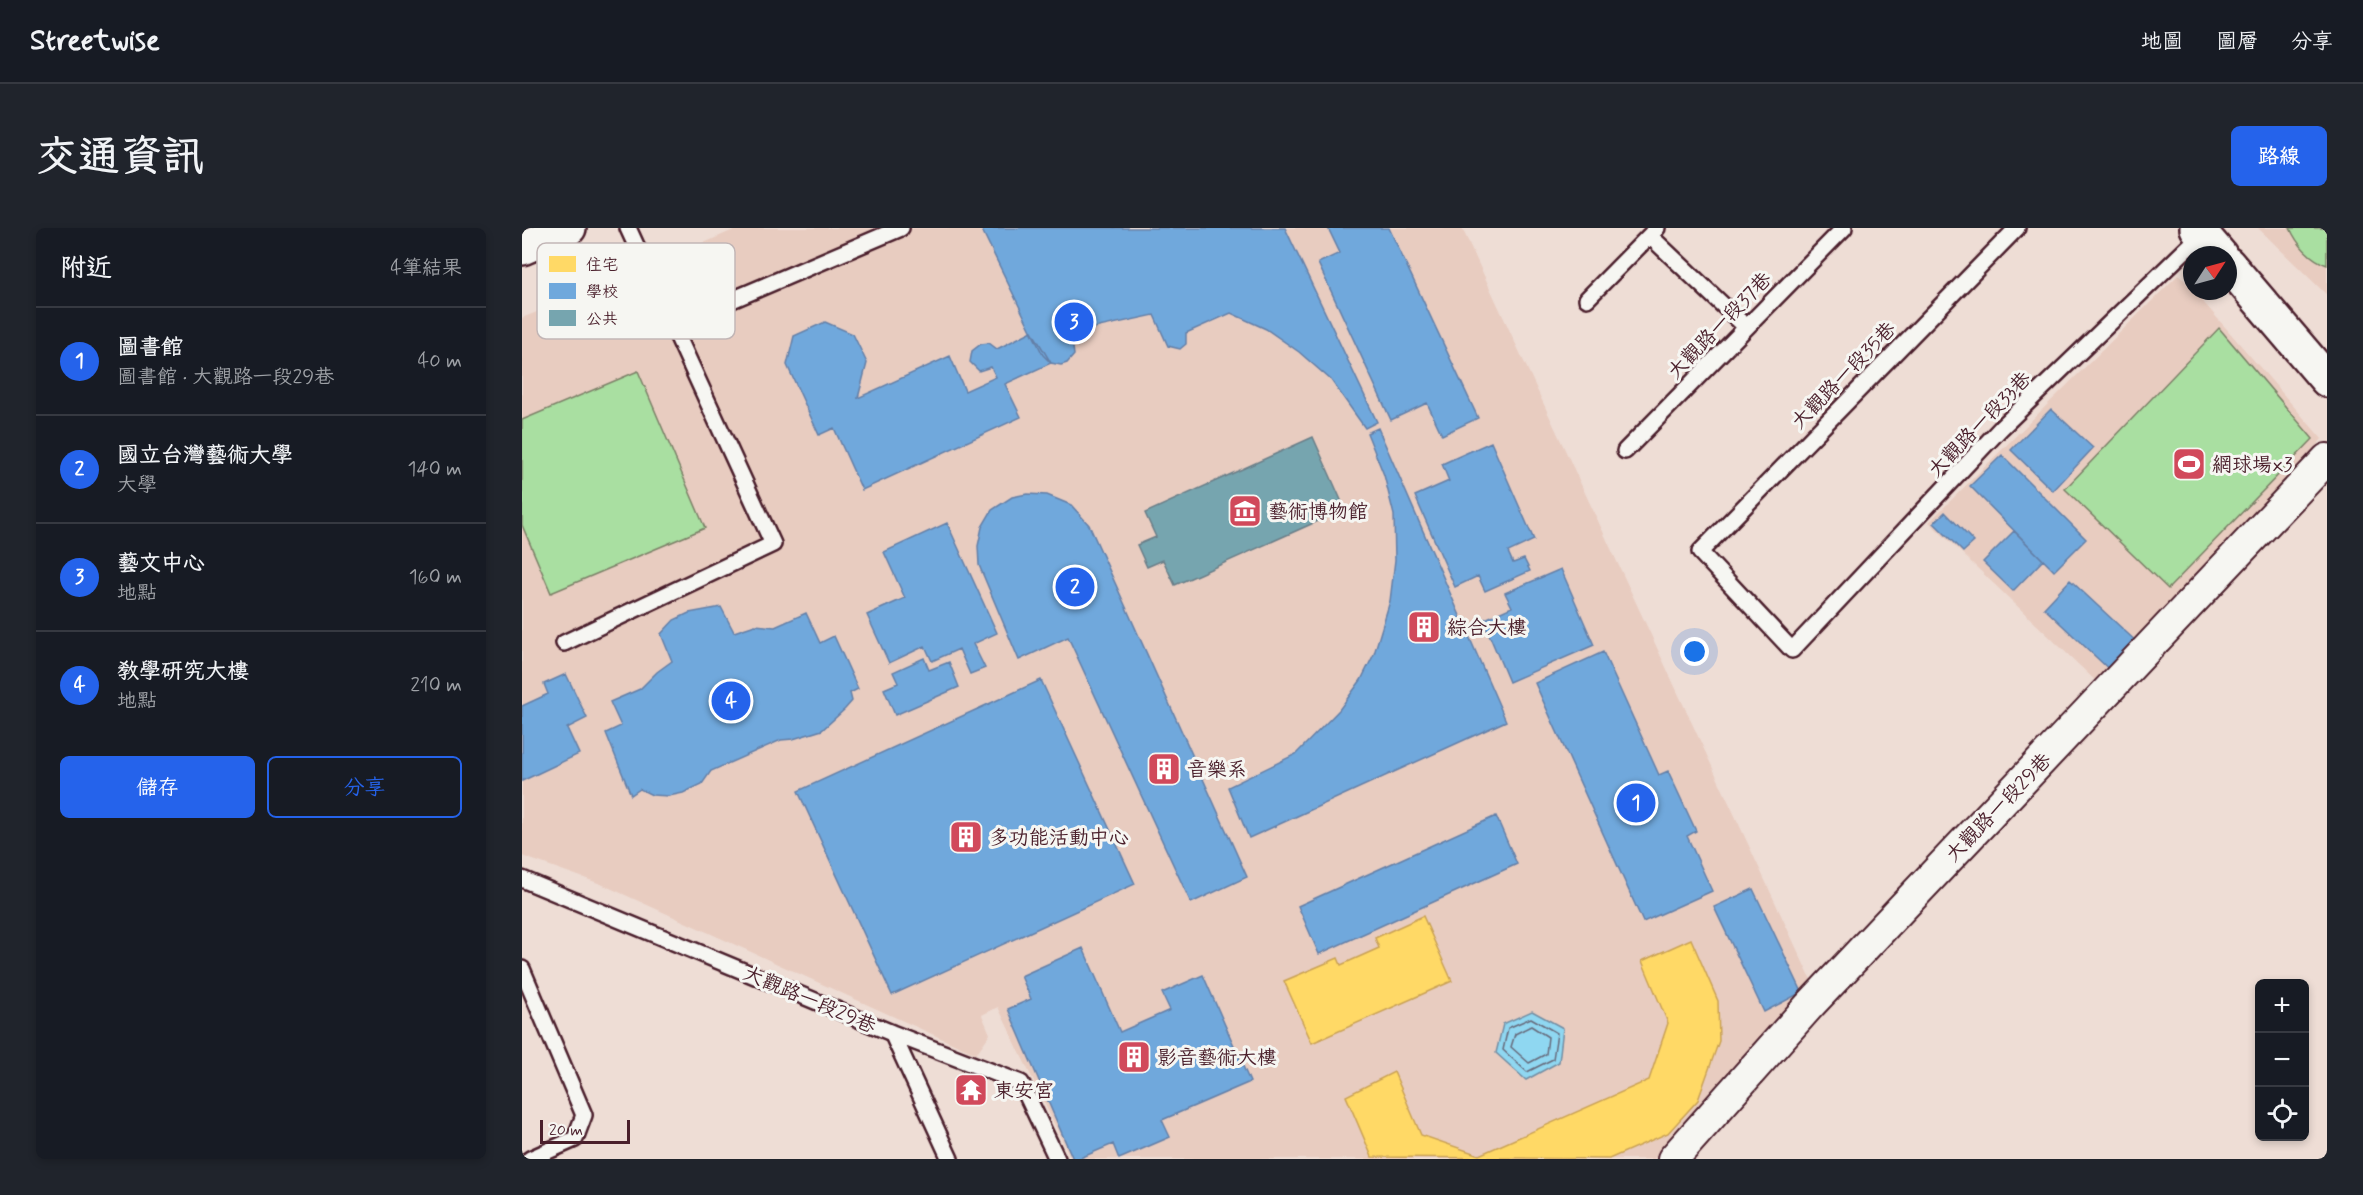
<!DOCTYPE html>
<html lang="zh-TW">
<head>
<meta charset="utf-8">
<style>
	:root { --surface:#171b24; --page:#20242c; --text:#f1f3f6; --muted:#9ea1a6; --line:#363941; --accent:#2563eb }
	body { margin:0; font-family:Mynerve,"LXGW WenKai TC",sans-serif; background:var(--page); color:var(--text) }
	.controls { position:absolute; right:18px; bottom:18px; display:grid; overflow:hidden; border-radius:9px; box-shadow:0 3px 9px #0003 }
	.controls button { width:54px; height:54px; display:grid; place-items:center; padding:0; border:0; border-bottom:2px solid var(--line); background:var(--surface); color:var(--text); font:30px sans-serif }
	.compass { position:absolute; left:1661px; top:18px; width:54px; height:54px; border-radius:50%; background:var(--surface); box-shadow:0 3px 9px #0003; rotate:54deg }
	.scale { position:absolute; left:18px; bottom:15px; width:90px; box-sizing:border-box; padding-left:6px; border:3px solid #4a1f2b; border-top:0; font-size:16px; line-height:21px; white-space:nowrap; color:#4a1f2b; -webkit-text-stroke:4px #f6f6f2; paint-order:stroke }
	.you { position:absolute; left:1173px; top:424px; width:21px; height:21px; margin:-15px; border:4px solid #fff; border-radius:50%; background:#1a73e8; box-shadow:0 0 0 9px #1a73e833 }
	.badge { display:grid; place-items:center; width:39px; height:39px; border-radius:50%; background:var(--accent); color:#fff; font-size:20px; font-weight:700 }
	.pin { position:absolute; translate:-50% -50%; border:3px solid #fff; box-shadow:0 2px 6px #0006 }
	.list { margin:0; padding:0; list-style:none }
	h2 { display:flex; justify-content:space-between; align-items:center; height:78px; margin:0; padding:0 24px; font-size:26px }
	h2 small { font-size:20px; font-weight:400; color:var(--muted) }
	.list li { display:grid; grid-template-columns:39px 1fr auto; gap:18px; align-items:center; box-sizing:border-box; height:108px; padding:0 24px; border-top:2px solid var(--line) }
	.list b { display:block; font-size:22px; white-space:nowrap }
	.list p { margin:0; font-size:20px; white-space:nowrap; color:var(--muted) }
	.list em { font-size:20px; font-style:normal; color:var(--muted) }
	.actions { display:flex; gap:12px; padding:18px 24px }
	.actions a { flex:1; padding:14px 0; border:2px solid var(--accent); border-radius:9px; text-align:center; font-size:21px; color:var(--accent) }
	.actions .main { background:var(--accent); color:#fff }
	.icon { flex:none; width:33px; height:33px; fill:none; stroke:currentColor; stroke-width:2; stroke-linecap:round; stroke-linejoin:round }
	.map { position:relative; flex:none; width:1805px; height:931px; overflow:hidden; border-radius:9px }
	header { display:flex; align-items:center; gap:36px; box-sizing:border-box; height:84px; padding:0 30px; background:var(--surface); border-bottom:2px solid var(--line) }
	header strong { font-size:28px }
	nav { display:flex; gap:33px; margin-inline-start:auto; font-size:21px }
	.intro { display:flex; align-items:center; justify-content:space-between; box-sizing:border-box; height:144px; padding:0 36px }
	h1 { margin:0; font-size:42px }
	.button { padding:15px 27px; border-radius:9px; background:var(--accent); color:#fff; font-size:21px; font-weight:700 }
	main { display:flex; gap:36px; padding:0 36px }
	aside { flex:1; background:var(--surface); border-radius:9px; box-shadow:0 3px 9px #0003 }
	.map>svg:first-child { display:block }
	.built { fill:#e8ccc0 }
	.green { fill:#a9dfa1; stroke:#7a7f66; stroke-width:1.5 }
	.water { fill:#8fd7f1; stroke:#738da2; stroke-width:1.5 }
	.homes { fill:#ffd966; stroke:#c9a154; stroke-width:1.5 }
	.schools { fill:#6fa8dc; stroke:#647fa7; stroke-width:1.5 }
	.public { fill:#76a5af; stroke:#697d87; stroke-width:1.5 }
	.lines { fill:none; stroke-linecap:round; stroke-linejoin:round }
	.shore { stroke:#66697a; stroke-width:1.5 }
	.service-casing { stroke:#4a1f2b; stroke-width:20 }
	.minor-casing { stroke:#4a1f2b; stroke-width:34 }
	.secondary-casing { stroke:#4a1f2b; stroke-width:38 }
	.service { stroke:#f6f6f2; stroke-width:15 }
	.minor { stroke:#f6f6f2; stroke-width:30 }
	.secondary { stroke:#f6f6f2; stroke-width:33 }
	.labels { text-anchor:middle; stroke-width:6; stroke-linejoin:round; paint-order:stroke }
	.street-label { font-size:20px; fill:#4a1f2b; stroke:#f6f6f2 }
	.poi-label { font-size:20px; fill:#4a1f2b; stroke:#f6f6f2; text-anchor:start }
	.key { fill:#f6f6f2; stroke:#c2b6b6; stroke-width:1.5 }
	.key-label { font-size:16px; fill:#4a1f2b }
</style>
</head>
<body>
<header>
<strong>Streetwise</strong>
<nav><a>地圖</a><a>圖層</a><a>分享</a></nav>
</header>
<div class="intro"><h1>交通資訊</h1><a class="button">路線</a></div>
<main>
<aside>
<h2>附近<small>4筆結果</small></h2>
<ul class="list">
<li><span class="badge">1</span><div><b>圖書館</b><p>圖書館 · 大觀路一段29巷</p></div><em>40 m</em></li>
<li><span class="badge">2</span><div><b>國立台灣藝術大學</b><p>大學</p></div><em>140 m</em></li>
<li><span class="badge">3</span><div><b>藝文中心</b><p>地點</p></div><em>160 m</em></li>
<li><span class="badge">4</span><div><b>教學研究大樓</b><p>地點</p></div><em>210 m</em></li>
</ul>
<div class="actions"><a class="main">儲存</a><a>分享</a></div>
</aside>
<div class="map">
<svg width="1805" height="931" viewBox="0 0 1805 931">
	<rect width="100%" height="100%" fill="#eeddd5"/>
	<filter id="ink" filterUnits="userSpaceOnUse"><feTurbulence type="fractalNoise" baseFrequency=".0167" numOctaves="2"/><feDisplacementMap in="SourceGraphic" scale="12" xChannelSelector="R" yChannelSelector="G"/><feConvolveMatrix kernelMatrix="1 2 1 2 8 2 1 2 1" color-interpolation-filters="sRGB"/></filter>
	<g filter="url(#ink)">
		<path class="built" d="M216 0H940L1292 758 1132 931H549L476 779 460 787 468 806 454 826 79 656 0 628V90L125 40Z
			M1736 0H1805V67Z
			M1657 46 1800 211 1619 418 1580 459 1407 294Z"/>
		<path class="green" d="M1768 0H1802L1805 3V37C1788 31 1775 16 1768 0Z
			M1697 100 1791 211 1646 361 1543 261Z
			M116 143 183 300 29 365 0 297V192Z"/>
		<path class="water" d="M1010 783 1041 800 1037 834 1004 852 974 825 981 796Z"/>
		<path class="homes" d="M901 688 930 753 790 815 762 753 816 730 819 737 857 720 853 710Z
			M1169 711 1196 773 1197 813 1176 872 1146 905 1087 931 850 929 824 868 872 844 899 907 957 927 1127 852 1146 795 1120 733Z"/>
		<path class="schools" d="M459 0H763L855 194 843 200 809 152 777 124 744 101 709 85 664 105V116L658 121 646 118 632 87 549 105 552 127 545 135 539 137 529 135 521 127Z
			M806 0H867L956 190 920 207 905 175 869 192 796 35 818 25Z
			M303 94 331 106 345 135 336 170 428 128 443 163 474 149 469 139 457 143 448 134 450 123 459 116 467 115 475 121 510 103 529 135 483 156 499 189 340 262 312 200 297 207 265 137 272 108Z
			M1529 181 1571 220 1531 263 1489 222Z
			M856 200 984 493 727 610 706 559 774 526 817 482 839 452 852 426 868 373 873 332 872 287 862 247 845 205Z
			M969 214 1012 312 986 324 991 335 1002 331 1008 343 963 363 956 348 933 359 893 268 927 253 920 236Z
			M1480 227 1564 311 1532 343 1448 258Z
			M505 266 525 267 549 277 567 297 725 649 669 675 546 409 497 432 457 337 456 318 460 299 470 282 490 269Z
			M1423 284 1452 314 1441 324 1412 295Z
			M425 295 475 405 451 416 463 440 448 446 437 421 410 433 403 418 367 435 345 387 383 370 362 324Z
			M1492 303 1521 332 1491 363 1461 334Z
			M1039 341 1072 417 987 454 961 392 990 379 983 365Z
			M1548 352 1619 418 1593 447 1522 380Z
			M199 379 212 404 233 397 253 399 284 385 298 415 312 408 336 461 328 465 330 473 323 481 300 502 271 511 259 512 189 543 180 556 161 565 147 568 130 567 118 561 109 567 84 505 99 498 88 474 118 461 135 444 150 433 139 406 152 392 167 385Z
			M1081 424 1137 547 1146 543 1174 603 1165 608 1190 663 1121 694 1013 455Z
			M402 430 407 442 427 434 437 459 373 487 362 461 376 455 371 444Z
			M44 446 65 490 45 500 57 526 0 553V478L26 466 22 456Z
			M519 452 613 656 370 767 276 563Z
			M974 588 995 636 797 726 776 678Z
			M1231 661 1280 764 1242 784 1192 679Z
			M561 720 598 804 648 782 640 765 681 747 728 854 640 892 648 909 597 931 591 916 556 931H551L486 781 509 771 499 748Z"/>
		<path class="public" d="M791 209 823 281 653 357 641 332 625 339 615 317 634 309 623 285Z"/>
		<g class="lines">
			<path class="shore" d="M1009 790 1035 805 1031 831 1005 844 981 822 986 800Z
				M1009 798 1026 809 1024 826 1007 835 989 819 993 806Z"/>
			<g class="service-casing">
				<path id="service" d="M1495 0 1178 324 1270 422 1479 200 1680 6
					M1128 8 1224 99
					M1065 71 1135 0
					M151 97 379 0
					M1103 223 1322 0
					M42 415 251 316 106 0
					M0 651 370 805 499 855 535 931
					M0 741 62 887 53 911 8 931
					M370 805 428 931"/>
			</g>
			<g class="minor-casing">
				<path id="minor" d="M1151 931 1287 778 1805 231"/>
			</g>
			<g class="secondary-casing">
				<path id="secondary" d="M1675 0 1698 27
					M0 20 47 0
					M1706 36 1805 152"/>
			</g>
			<use href="#service" class="service"/>
			<use href="#minor" class="minor"/>
			<use href="#secondary" class="secondary"/>
		</g>
	</g>
	<defs>
		<g id="stadium-square" transform="scale(1.725)"><rect x="-9" y="-9" width="18" height="18" rx="4" fill="#d1495b" stroke="#f6f6f2"/><path d="M0-5a6.5 5 0 1 0 0 10a6.5 5 0 1 0 0-10ZM-3.5-1.8h7v3.6h-7Z" fill="#fff"/></g>
		<g id="museum-square" transform="scale(1.725)"><rect x="-9" y="-9" width="18" height="18" rx="4" fill="#d1495b" stroke="#f6f6f2"/><path d="M0-6L6-3V-2H-6V-3ZM-5-1h2V3h-2ZM-1-1h2V3h-2ZM3-1h2V3H3ZM-6 4H6V6H-6Z" fill="#fff"/></g>
		<g id="building-square" transform="scale(1.725)"><rect x="-9" y="-9" width="18" height="18" rx="4" fill="#d1495b" stroke="#f6f6f2"/><path d="M-4-6H4V6H1V3H-1V6H-4ZM-2.5-4.3h1.7v1.8h-1.7ZM.8-4.3h1.7v1.8H.8ZM-2.5-1h1.7V.8h-1.7ZM.8-1h1.7V.8H.8Z" fill="#fff"/></g>
		<g id="temple-square" transform="scale(1.725)"><rect x="-9" y="-9" width="18" height="18" rx="4" fill="#d1495b" stroke="#f6f6f2"/><path d="M0-6L5-2H3V0L6.5 2.5H4V6H1.5V3h-3V6H-4V2.5H-6.5L-3 0V-2H-5Z" fill="#fff"/></g>
	</defs>
	<g fill-rule="evenodd">
		<use href="#stadium-square" x="1667" y="236"/>
		<use href="#museum-square" x="723" y="283"/>
		<use href="#building-square" x="902" y="399"/>
		<use href="#building-square" x="642" y="541"/>
		<use href="#building-square" x="444" y="609"/>
		<use href="#building-square" x="612" y="829"/>
		<use href="#temple-square" x="449" y="862"/>
	</g>
	<g class="labels">
		<g class="street-label">
			<text transform="translate(1197 97) rotate(-46)" y="7">大觀路一段37巷</text>
			<text transform="translate(1321 147) rotate(-46)" y="7">大觀路一段35巷</text>
			<text transform="translate(1457 196) rotate(-46)" y="7">大觀路一段33巷</text>
			<text transform="translate(1476 579) rotate(-46)" y="7">大觀路一段29巷</text>
			<text transform="translate(288 771) rotate(23)" y="7">大觀路一段29巷</text>
		</g>
		<g class="poi-label">
			<text x="1690" y="243">網球場x3</text>
			<text x="746" y="290">藝術博物館</text>
			<text x="925" y="406">綜合大樓</text>
			<text x="665" y="548">音樂系</text>
			<text x="467" y="616">多功能活動中心</text>
			<text x="635" y="836">影音藝術大樓</text>
			<text x="472" y="869">東安宮</text>
		</g>
	</g>
	<rect x="15" y="15" width="198" height="96" rx="9" class="key"/>
	<rect x="27" y="28" width="27" height="16" fill="#ffd966"/>
	<rect x="27" y="55" width="27" height="16" fill="#6fa8dc"/>
	<rect x="27" y="82" width="27" height="16" fill="#76a5af"/>
	<g class="key-label">
		<text x="64" y="42">住宅</text>
		<text x="64" y="69">學校</text>
		<text x="64" y="96">公共</text>
	</g>
</svg>
<div class="controls">
<button>+</button>
<button>−</button>
<button><svg class="icon" aria-label="locate" viewBox="0 0 24 24"><circle cx="12" cy="12" r="6"/><path d="M12 2v4M12 18v4M2 12h4M18 12h4"/></svg></button>
</div>
<svg class="compass" viewBox="-18 -18 36 36"><path d="M0-13l5 13h-10z" fill="#e53935"/><path d="M0 13l5-13h-10z" fill="#9ea1a6"/></svg>
<div class="scale">20 m</div>
<div class="you"></div>
<div class="pin badge" style="left:1114px;top:575px">1</div>
<div class="pin badge" style="left:553px;top:359px">2</div>
<div class="pin badge" style="left:552px;top:94px">3</div>
<div class="pin badge" style="left:209px;top:473px">4</div>
</div>
</main>
</body>
</html>
